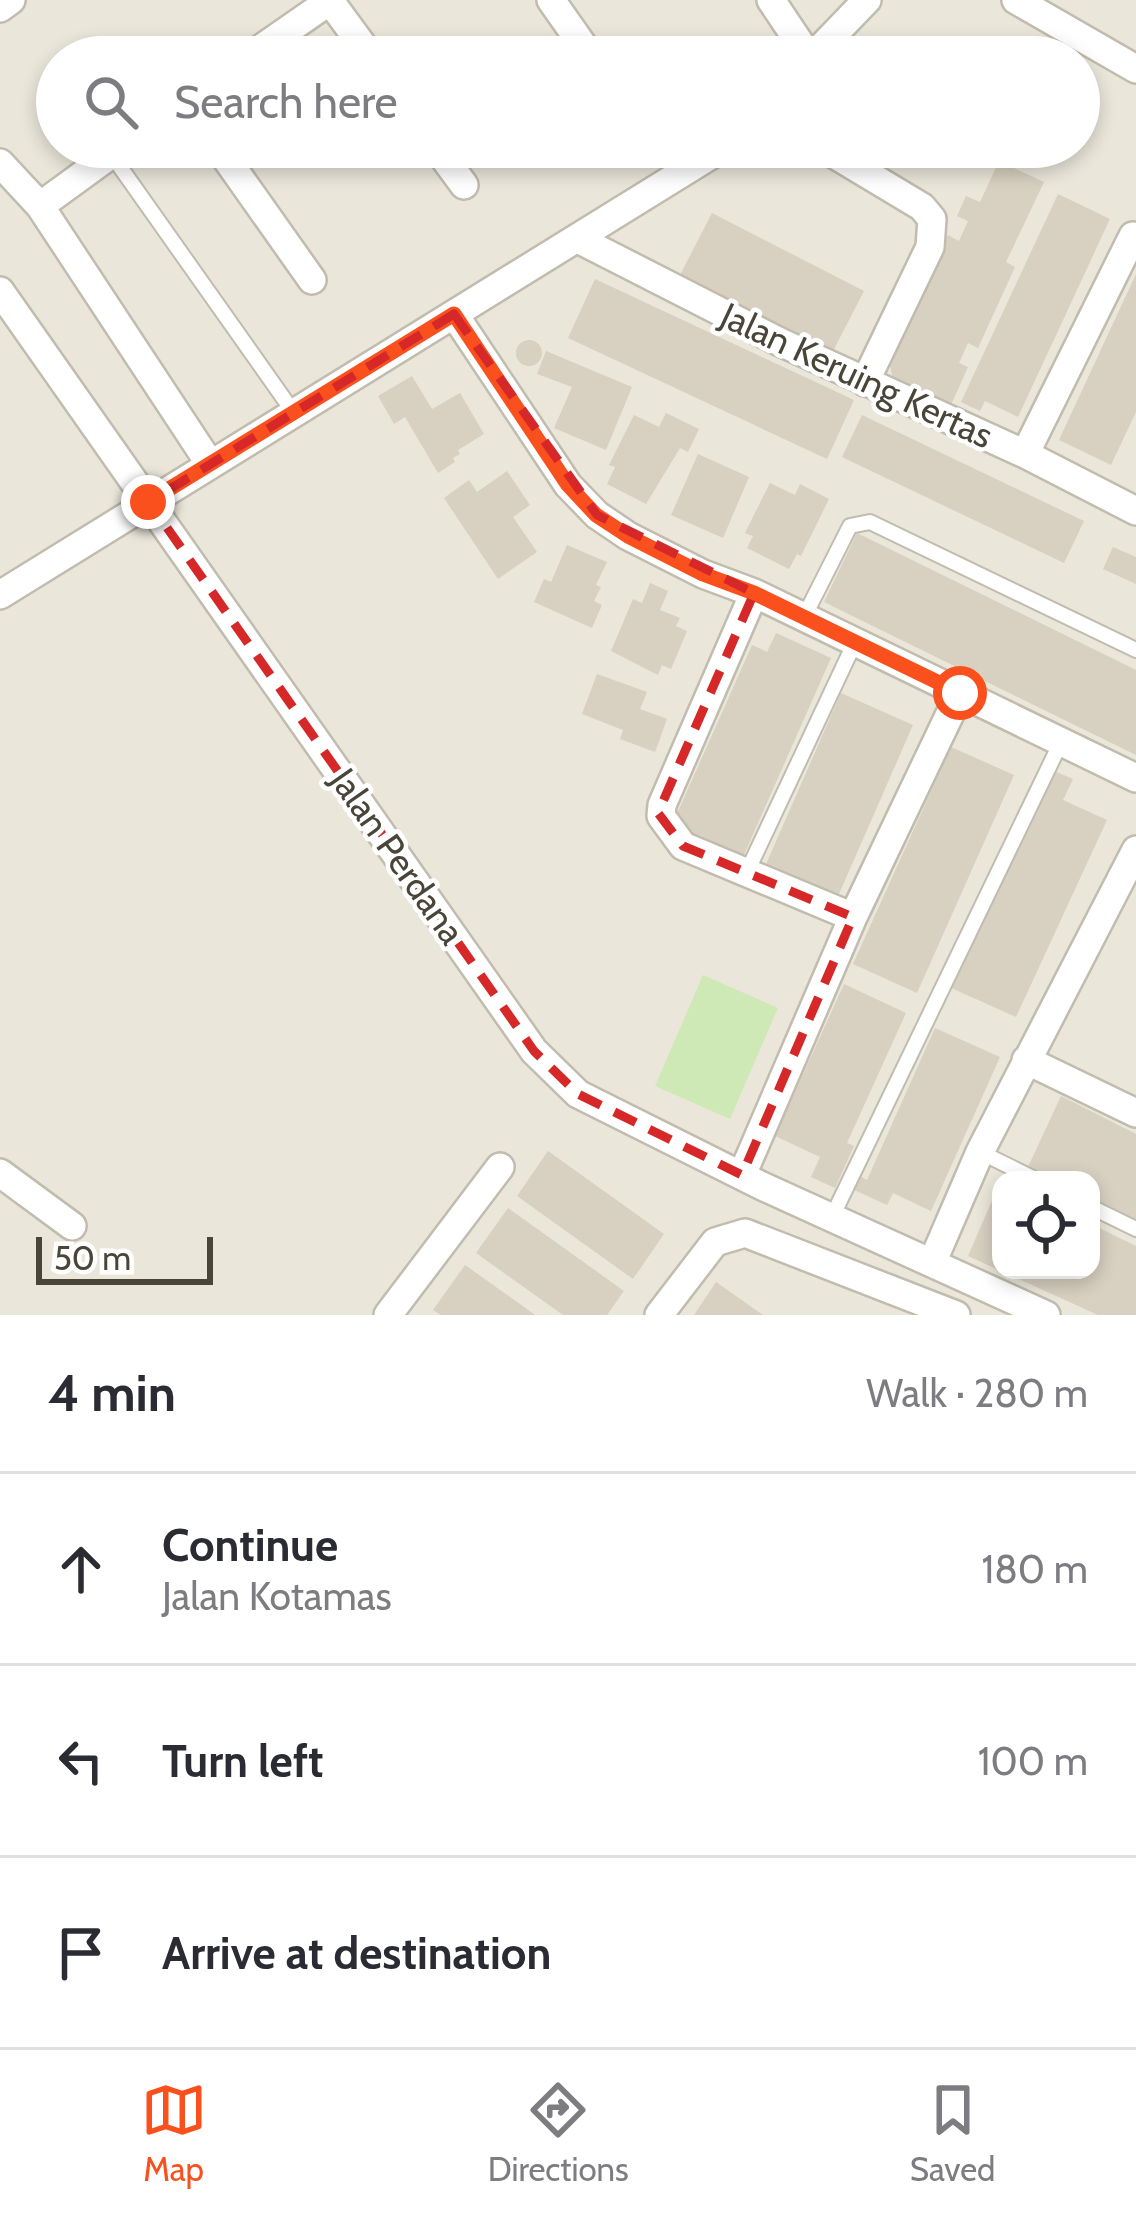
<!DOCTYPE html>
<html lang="en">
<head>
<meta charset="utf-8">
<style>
	:root { --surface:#fff; --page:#f2f2f3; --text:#2b2b33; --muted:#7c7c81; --line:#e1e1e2; --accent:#fa501e }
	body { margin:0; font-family:Cabin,sans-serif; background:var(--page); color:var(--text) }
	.controls { position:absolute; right:36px; bottom:36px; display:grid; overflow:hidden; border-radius:24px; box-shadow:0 6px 18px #0003 }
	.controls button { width:108px; height:108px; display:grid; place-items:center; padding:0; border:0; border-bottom:3px solid var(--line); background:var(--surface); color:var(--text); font:60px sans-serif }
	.scale { position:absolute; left:36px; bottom:30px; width:177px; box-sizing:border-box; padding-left:12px; border:6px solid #4a4539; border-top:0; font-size:33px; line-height:42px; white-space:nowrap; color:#4a4539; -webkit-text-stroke:9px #fff; paint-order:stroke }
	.stop { position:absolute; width:36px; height:36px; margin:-27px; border:9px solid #fa501e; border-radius:50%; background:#fff }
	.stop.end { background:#fa501e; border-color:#fff; box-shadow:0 3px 12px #0008 }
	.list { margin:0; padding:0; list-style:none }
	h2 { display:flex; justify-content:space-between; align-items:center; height:156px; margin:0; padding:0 48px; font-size:51px }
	h2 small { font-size:39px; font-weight:400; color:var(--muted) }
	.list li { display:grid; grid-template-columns:78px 1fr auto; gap:36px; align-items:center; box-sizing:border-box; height:192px; padding:0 48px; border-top:3px solid var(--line) }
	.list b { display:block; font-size:45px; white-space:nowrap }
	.list p { margin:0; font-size:39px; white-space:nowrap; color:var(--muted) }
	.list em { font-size:39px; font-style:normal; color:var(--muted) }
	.icon { flex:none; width:66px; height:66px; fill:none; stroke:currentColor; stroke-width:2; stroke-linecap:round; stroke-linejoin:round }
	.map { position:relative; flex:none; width:1136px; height:1315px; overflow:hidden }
	.search { position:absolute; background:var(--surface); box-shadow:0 6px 18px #0003; left:36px; right:36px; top:36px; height:132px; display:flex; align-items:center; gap:30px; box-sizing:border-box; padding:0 42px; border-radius:66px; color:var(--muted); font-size:45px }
	.sheet { height:732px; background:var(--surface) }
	nav { display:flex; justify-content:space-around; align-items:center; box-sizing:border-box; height:168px; border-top:3px solid var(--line); background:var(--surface); font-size:33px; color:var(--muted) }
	nav a { display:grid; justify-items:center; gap:6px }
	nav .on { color:var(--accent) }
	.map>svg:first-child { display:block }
	.residential { fill:#eae6da; fill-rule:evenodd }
	.green { fill:#cee9b5 }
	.building { fill:#d8d0c1 }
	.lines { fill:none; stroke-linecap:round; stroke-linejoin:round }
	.service-casing { stroke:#c2bcae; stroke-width:18 }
	.minor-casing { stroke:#c2bcae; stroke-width:32 }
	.service { stroke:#fff; stroke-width:14 }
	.minor { stroke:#fff; stroke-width:27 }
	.route { stroke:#fa501e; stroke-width:15 }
	.marked { fill:none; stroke:#d62828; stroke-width:9; stroke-dasharray:24 15; stroke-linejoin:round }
	.labels { text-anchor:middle; stroke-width:9; stroke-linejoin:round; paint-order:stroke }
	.street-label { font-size:36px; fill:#4a4539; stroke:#fff }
</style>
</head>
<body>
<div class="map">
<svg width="1136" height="1315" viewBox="0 0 1136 1315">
	<rect width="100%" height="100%" fill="#f6f3ec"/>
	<path class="residential" d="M0 0H1136V1315H0ZM57 57H1079V147H57ZM1001 1180H1091V1270H1001Z"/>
	<path class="green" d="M703 975 778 1008 730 1119 655 1086Z"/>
	<path class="building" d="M999 161 1044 182 1006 262 1015 267 978 348 968 343 959 363 968 367 950 407 893 381 889 359 948 235 959 241 968 221 957 216 966 196 980 202Z
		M1058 194 1110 219 1018 417 985 401 980 411 961 402Z
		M712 213 864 291 832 353 680 275Z
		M1136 274V412L1111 465 1059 440Z
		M595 279 854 400 827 459 568 338Z
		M516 353a13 13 0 1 1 26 0a13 13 0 1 1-26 0Z
		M546 351 632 387 606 450 554 428 572 387 537 374Z
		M412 376 432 409 460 393 484 434 458 450 460 454 453 458 455 462 438 473 405 417 394 424 378 396Z
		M666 413 699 429 688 452 680 448 646 504 607 484 615 467 609 465 634 415 659 427Z
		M862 415 1084 521 1064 563 842 457Z
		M698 454 749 477 723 538 671 515Z
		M507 471 530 505 513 517 537 552 498 579 444 498 469 480 477 492Z
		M770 483 795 495 800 484 829 499 801 556 797 554 789 569 747 548 753 536 745 533Z
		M857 533 1136 670V755L824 602Z
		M567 545 607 562 596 585 601 587 594 601 602 605 592 628 534 602 544 579 551 582Z
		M1113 547 1136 557V584L1103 569Z
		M650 583 668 591 660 610 680 618 676 626 687 631 671 669 662 665 658 675 611 651 633 599 642 603Z
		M776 633 831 658 743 857 672 825 752 645 767 652Z
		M597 674 647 692 640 709 667 719 655 752 620 739 623 730 582 714Z
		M841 693 913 725 835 903 763 871Z
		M951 747 1014 775 917 993 853 964Z
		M1052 770 1073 779 1063 800 1107 820 1016 1017 949 987Z
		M844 984 906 1013 847 1143 854 1146 835 1188 811 1177 820 1157 775 1136Z
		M935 1028 1000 1057 931 1211 893 1193 887 1205 852 1189 858 1175 867 1180Z
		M1061 1096 1136 1134V1221L1091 1200V1180H1050L1027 1169Z
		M548 1151 664 1234 633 1279 517 1196Z
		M1001 1180V1270H1091V1224L1136 1246V1315H1098L968 1256Z
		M508 1208 624 1291 607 1315H563L476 1253Z
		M465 1265 520 1304 535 1315H441L433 1310Z
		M716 1282 763 1315H694Z"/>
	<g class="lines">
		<g class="service-casing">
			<path id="service" d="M111 154 294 413
				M804 617 850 526 870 522 1136 650
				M746 874 855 642
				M980 1152 1037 1180
				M1091 1207 1136 1229
				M832 1217 1061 742"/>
		</g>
		<g class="minor-casing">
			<path id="minor" d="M551 0 591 57
				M771 0 809 57
				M1016 0 1136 69
				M330 1 371 57
				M0 8 11 0
				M249 57 331 0
				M812 57 867 0
				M218 147 312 280
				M436 147 464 185
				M822 147 922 207 932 219 930 247 865 382
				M0 163 40 206 210 464
				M40 206 121 147
				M578 239 780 342 1025 454 1136 511
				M0 291 534 1051 578 1094 762 1186 1046 1315
				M454 314 568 485 597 515 628 536 703 574 754 593 1136 778
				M1025 454 1133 236
				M754 593 662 805 661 816 683 846 853 917
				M0 595 724 147
				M1026 1060 1136 1113
				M0 1173 72 1226
				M742 1175 853 917 960 693
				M932 1263 980 1152 1136 850
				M388 1315 500 1167
				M659 1315 715 1242 745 1233 956 1315"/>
		</g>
		<use href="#service" class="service"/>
		<use href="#minor" class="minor"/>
	</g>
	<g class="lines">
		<path class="route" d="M148 502 454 314 568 485 596 515 628 536 703 574 754 593 960 693"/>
	</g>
	<path class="marked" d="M454 314 597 515 754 593 658 813 683 846 853 917 742 1175 578 1094 534 1051 149 502Z"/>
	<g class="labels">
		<g class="street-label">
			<text transform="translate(857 375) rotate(25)" y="13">Jalan Keruing Kertas</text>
			<text transform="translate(398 856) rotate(55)" y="13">Jalan Perdana</text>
		</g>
	</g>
</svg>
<div class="controls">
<button><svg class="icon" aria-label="locate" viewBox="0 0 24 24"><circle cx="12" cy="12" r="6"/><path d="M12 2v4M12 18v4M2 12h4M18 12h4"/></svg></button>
</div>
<div class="scale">50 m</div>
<div class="stop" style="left:960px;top:693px"></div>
<div class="stop end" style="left:148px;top:502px"></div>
<div class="search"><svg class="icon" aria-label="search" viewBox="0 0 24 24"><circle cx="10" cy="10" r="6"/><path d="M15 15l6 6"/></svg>Search here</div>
</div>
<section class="sheet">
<h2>4 min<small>Walk · 280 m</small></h2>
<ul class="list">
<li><svg class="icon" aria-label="ahead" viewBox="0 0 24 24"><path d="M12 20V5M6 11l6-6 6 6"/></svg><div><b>Continue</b><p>Jalan Kotamas</p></div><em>180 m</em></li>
<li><svg class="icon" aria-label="left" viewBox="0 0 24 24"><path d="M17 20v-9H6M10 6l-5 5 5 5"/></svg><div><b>Turn left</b></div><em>100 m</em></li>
<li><svg class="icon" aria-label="arrive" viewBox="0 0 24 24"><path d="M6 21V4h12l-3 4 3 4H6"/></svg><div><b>Arrive at destination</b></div></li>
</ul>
</section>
<nav>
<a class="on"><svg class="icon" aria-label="map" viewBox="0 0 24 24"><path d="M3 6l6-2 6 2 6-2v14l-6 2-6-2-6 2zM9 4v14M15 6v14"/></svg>Map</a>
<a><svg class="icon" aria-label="directions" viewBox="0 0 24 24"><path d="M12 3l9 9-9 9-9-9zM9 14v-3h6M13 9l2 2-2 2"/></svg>Directions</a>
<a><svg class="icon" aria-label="saved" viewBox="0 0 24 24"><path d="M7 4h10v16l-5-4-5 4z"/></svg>Saved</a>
</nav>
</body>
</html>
